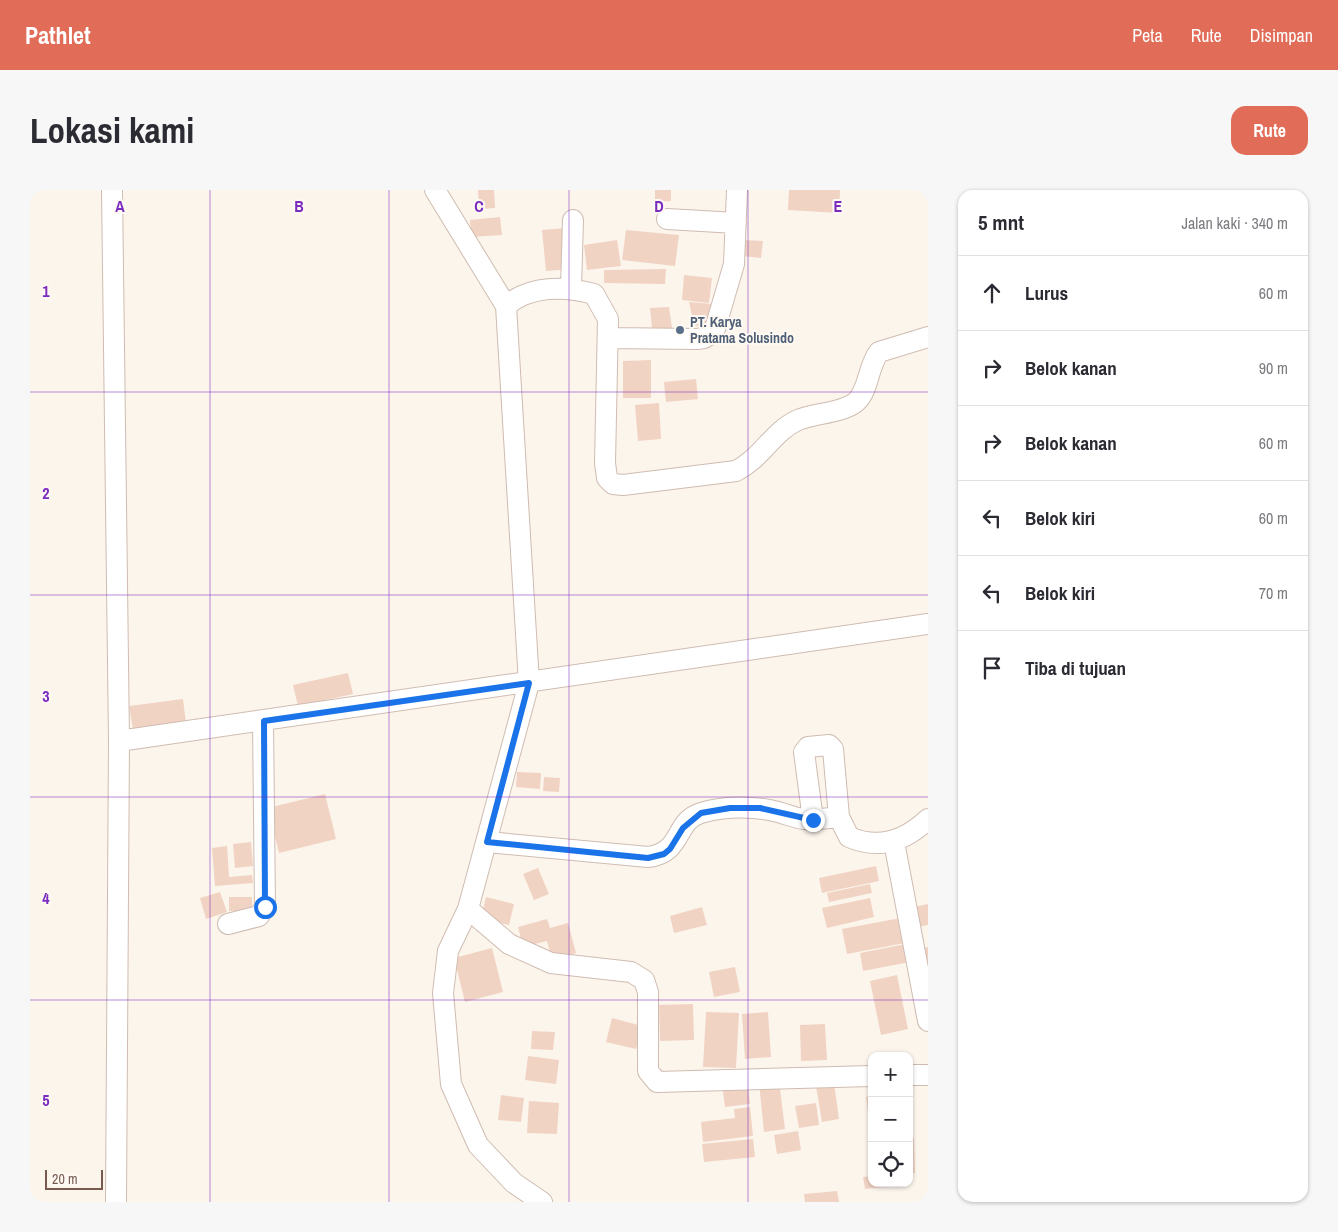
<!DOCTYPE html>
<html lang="id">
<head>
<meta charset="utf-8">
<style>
	:root { --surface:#fff; --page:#f7f7f7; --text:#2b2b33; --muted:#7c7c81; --line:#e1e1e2; --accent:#e16c57 }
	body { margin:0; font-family:"Archivo Narrow",sans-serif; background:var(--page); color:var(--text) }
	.controls { position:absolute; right:15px; bottom:15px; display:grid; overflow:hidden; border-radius:10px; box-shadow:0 1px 4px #0004 }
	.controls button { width:45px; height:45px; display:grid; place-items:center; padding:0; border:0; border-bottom:1px solid var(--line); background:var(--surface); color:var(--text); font:25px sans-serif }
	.scale { position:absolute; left:15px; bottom:12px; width:58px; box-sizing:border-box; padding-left:5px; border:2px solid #785a4f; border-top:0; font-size:14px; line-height:18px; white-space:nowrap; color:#785a4f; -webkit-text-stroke:4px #fef9f3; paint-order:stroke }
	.stop { position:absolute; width:15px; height:15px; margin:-11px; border:4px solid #1a73e8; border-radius:50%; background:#fff }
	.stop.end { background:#1a73e8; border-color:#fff; box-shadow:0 1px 5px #0008 }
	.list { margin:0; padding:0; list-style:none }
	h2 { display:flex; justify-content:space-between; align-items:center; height:65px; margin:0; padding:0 20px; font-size:21px }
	h2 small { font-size:16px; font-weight:400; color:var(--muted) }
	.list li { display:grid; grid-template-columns:32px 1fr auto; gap:15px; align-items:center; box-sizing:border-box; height:75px; padding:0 20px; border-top:1px solid var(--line) }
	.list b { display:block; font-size:19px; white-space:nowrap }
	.list em { font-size:16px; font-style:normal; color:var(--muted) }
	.icon { flex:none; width:28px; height:28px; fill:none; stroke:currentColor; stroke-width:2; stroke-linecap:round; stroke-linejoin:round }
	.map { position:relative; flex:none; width:898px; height:1012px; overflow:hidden; border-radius:15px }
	header { display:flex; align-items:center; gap:30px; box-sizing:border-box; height:70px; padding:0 25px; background:var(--accent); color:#fff }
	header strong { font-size:24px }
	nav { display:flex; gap:28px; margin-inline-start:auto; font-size:18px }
	.intro { display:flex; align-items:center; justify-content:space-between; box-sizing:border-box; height:120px; padding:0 30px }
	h1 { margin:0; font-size:35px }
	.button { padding:12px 22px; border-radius:15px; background:var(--accent); color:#fff; font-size:18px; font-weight:700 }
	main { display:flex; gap:30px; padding:0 30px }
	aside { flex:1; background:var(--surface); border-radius:15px; box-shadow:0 1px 4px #0004 }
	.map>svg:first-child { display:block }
	.building { fill:#f1d3c4 }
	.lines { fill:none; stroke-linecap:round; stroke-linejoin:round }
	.minor-casing { stroke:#cfbcb1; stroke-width:22 }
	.minor { stroke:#fff; stroke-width:20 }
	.route { stroke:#1a73e8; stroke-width:6 }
	.grid { fill:none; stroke:#7b2cbf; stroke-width:1; stroke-opacity:0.55 }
	.service-dot { fill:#5c6f8a; stroke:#fef9f3; stroke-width:2 }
	.labels { text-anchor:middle; stroke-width:4; stroke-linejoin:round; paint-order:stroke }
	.service-label { font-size:14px; font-weight:bold; fill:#4e5e75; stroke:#fef9f3; text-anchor:start }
	.grid-label { font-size:16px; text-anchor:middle; font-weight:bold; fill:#7b2cbf; stroke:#fef9f3; stroke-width:4; stroke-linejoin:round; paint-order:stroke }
</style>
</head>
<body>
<header>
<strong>Pathlet</strong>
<nav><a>Peta</a><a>Rute</a><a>Disimpan</a></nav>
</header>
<div class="intro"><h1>Lokasi kami</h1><a class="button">Rute</a></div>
<main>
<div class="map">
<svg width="898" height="1012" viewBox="0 0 898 1012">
	<rect width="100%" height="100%" fill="#fcf5ec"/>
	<path class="building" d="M448 0H464L465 18 449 19Z
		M625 0H641V11L625 12Z
		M759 0H810L809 23 758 20Z
		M470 27 472 45 441 47 440 30Z
		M536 38 540 79 516 81 512 40Z
		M596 40 649 45 645 76 592 70Z
		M587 50 591 76 557 80 554 55Z
		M713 50 733 51 731 68 712 66Z
		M636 79 635 94 574 93V80Z
		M654 85 682 88 679 113 652 110Z
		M659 112 683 114 681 141 664 135Z
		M639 117 643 145 623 147 620 118Z
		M621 170V208H593V171Z
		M666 189 668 209 636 212 634 192Z
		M629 213 631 249 608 251 605 215Z
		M318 483 323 504 268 516 263 495Z
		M153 509 156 533 103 540 99 516Z
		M487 582 511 583 510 599 486 597Z
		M514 587 530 588 529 602 513 601Z
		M295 604 306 649 249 663 238 618Z
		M221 652 223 676 205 678 203 654Z
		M197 656 199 687 222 685 223 693 185 696 182 658Z
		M846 676 849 691 792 703 789 688Z
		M508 678 519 704 504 710 493 684Z
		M840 694 842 703 799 712 797 703Z
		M190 702 197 722 176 729 170 708Z
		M199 707H222V721H199Z
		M456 707 484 714 479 735 451 728Z
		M840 708 844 727 797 738 792 718Z
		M898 714V735L883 738 879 718Z
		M672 717 677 735 644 743 640 726Z
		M876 727 880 752 817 764 812 739Z
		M517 729 520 738 538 733 546 763 522 770 517 751 493 757 488 737Z
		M881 753 885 771 833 781 830 763Z
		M898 757V788L886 760Z
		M462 758 473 802 435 812 424 768Z
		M705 777 710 802 684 807 679 782Z
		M867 785 878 839 851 845 840 791Z
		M663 814 664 850 630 851 629 815Z
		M676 822 709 823 706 878 673 877Z
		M738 822 741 867 715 869 712 824Z
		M582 828 612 836 606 859 576 852Z
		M795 834 797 870 771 871 770 835Z
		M502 841 525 842 523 860 501 859Z
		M498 866 529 870 526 894 495 890Z
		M749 891 755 939 734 942 729 893Z
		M718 892 720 914 695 917 692 894Z
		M804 893 809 929 792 932 786 896Z
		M471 905 494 908 491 932 468 930Z
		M842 906V935H840L836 907Z
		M499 911 529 913 527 944 497 943Z
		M786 913 789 935 769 938 765 916Z
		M720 917 723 946 673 952 671 932 705 928 704 919Z
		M838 936H842V950H840Z
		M768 941 771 960 747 964 744 945Z
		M879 948H884L885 983H879Z
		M723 949 725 967 674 972 672 954Z
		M842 986V993H862L863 996 835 999 833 987Z
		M807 1001 809 1012H775L774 1004Z"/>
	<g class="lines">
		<g class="minor-casing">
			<path id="minor" d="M82 0 89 551 86 1012
				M405 0 476 116 499 493 438 719 418 761 413 803 421 894 448 955 484 993 512 1012
				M637 29 706 33
				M541 98 543 30
				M476 116C500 95 535 96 564 104L578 129 575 273 577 288 583 294 593 295 706 281C732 268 743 241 768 230 784 223 815 223 827 211 839 199 838 176 849 162L898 147
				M579 148 667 149 674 148 684 142 704 74 707 0
				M89 551 898 434
				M783 630 774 562 778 557 799 555 803 559 809 627 819 647C849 660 875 651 898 629
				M457 652 618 667C653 663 644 631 671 623 693 616 722 616 744 621 754 623 764 628 774 629 785 631 797 628 809 627
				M864 652 898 831
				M438 719 479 754 521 773 601 782 614 790 618 802V881L627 892 842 886
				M198 734 229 726 235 717 233 531
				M879 885H898"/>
		</g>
		<use href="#minor" class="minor"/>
	</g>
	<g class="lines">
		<path class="route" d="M235 717 234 531 499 493 457 652 618 668 634 664 640 659 653 638 671 623 700 618H730L783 630"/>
	</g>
	<path class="grid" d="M180 0V1012M359 0V1012M539 0V1012M718 0V1012M0 202H898M0 405H898M0 607H898M0 810H898"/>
	<circle class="service-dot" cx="650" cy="140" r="5"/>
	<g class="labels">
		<g class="service-label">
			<text x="660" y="137">PT. Karya<tspan x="660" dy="16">Pratama Solusindo</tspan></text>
		</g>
	</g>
	<g class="grid-label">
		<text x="90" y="22">A</text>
		<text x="269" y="22">B</text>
		<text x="449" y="22">C</text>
		<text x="629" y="22">D</text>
		<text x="808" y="22">E</text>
		<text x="16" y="107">1</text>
		<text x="16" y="309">2</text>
		<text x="16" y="512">3</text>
		<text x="16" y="714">4</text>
		<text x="16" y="916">5</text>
	</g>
</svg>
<div class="controls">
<button>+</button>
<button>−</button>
<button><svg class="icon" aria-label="locate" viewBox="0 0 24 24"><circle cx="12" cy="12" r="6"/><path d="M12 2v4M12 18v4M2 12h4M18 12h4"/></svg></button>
</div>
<div class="scale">20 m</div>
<div class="stop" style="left:235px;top:717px"></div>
<div class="stop end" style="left:783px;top:630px"></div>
</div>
<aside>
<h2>5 mnt<small>Jalan kaki · 340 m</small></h2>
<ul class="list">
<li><svg class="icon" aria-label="ahead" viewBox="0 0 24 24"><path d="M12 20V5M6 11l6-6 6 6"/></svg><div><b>Lurus</b></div><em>60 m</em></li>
<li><svg class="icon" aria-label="right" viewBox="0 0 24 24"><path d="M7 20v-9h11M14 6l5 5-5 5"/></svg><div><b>Belok kanan</b></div><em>90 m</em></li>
<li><svg class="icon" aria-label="right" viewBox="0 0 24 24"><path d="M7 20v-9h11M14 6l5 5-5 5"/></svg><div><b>Belok kanan</b></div><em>60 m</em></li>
<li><svg class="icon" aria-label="left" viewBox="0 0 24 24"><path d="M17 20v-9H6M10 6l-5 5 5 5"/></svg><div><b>Belok kiri</b></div><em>60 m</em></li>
<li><svg class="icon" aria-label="left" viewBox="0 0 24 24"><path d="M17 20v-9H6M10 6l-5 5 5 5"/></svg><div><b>Belok kiri</b></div><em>70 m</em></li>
<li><svg class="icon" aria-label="arrive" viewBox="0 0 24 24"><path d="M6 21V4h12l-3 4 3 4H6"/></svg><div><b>Tiba di tujuan</b></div></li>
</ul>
</aside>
</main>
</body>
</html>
